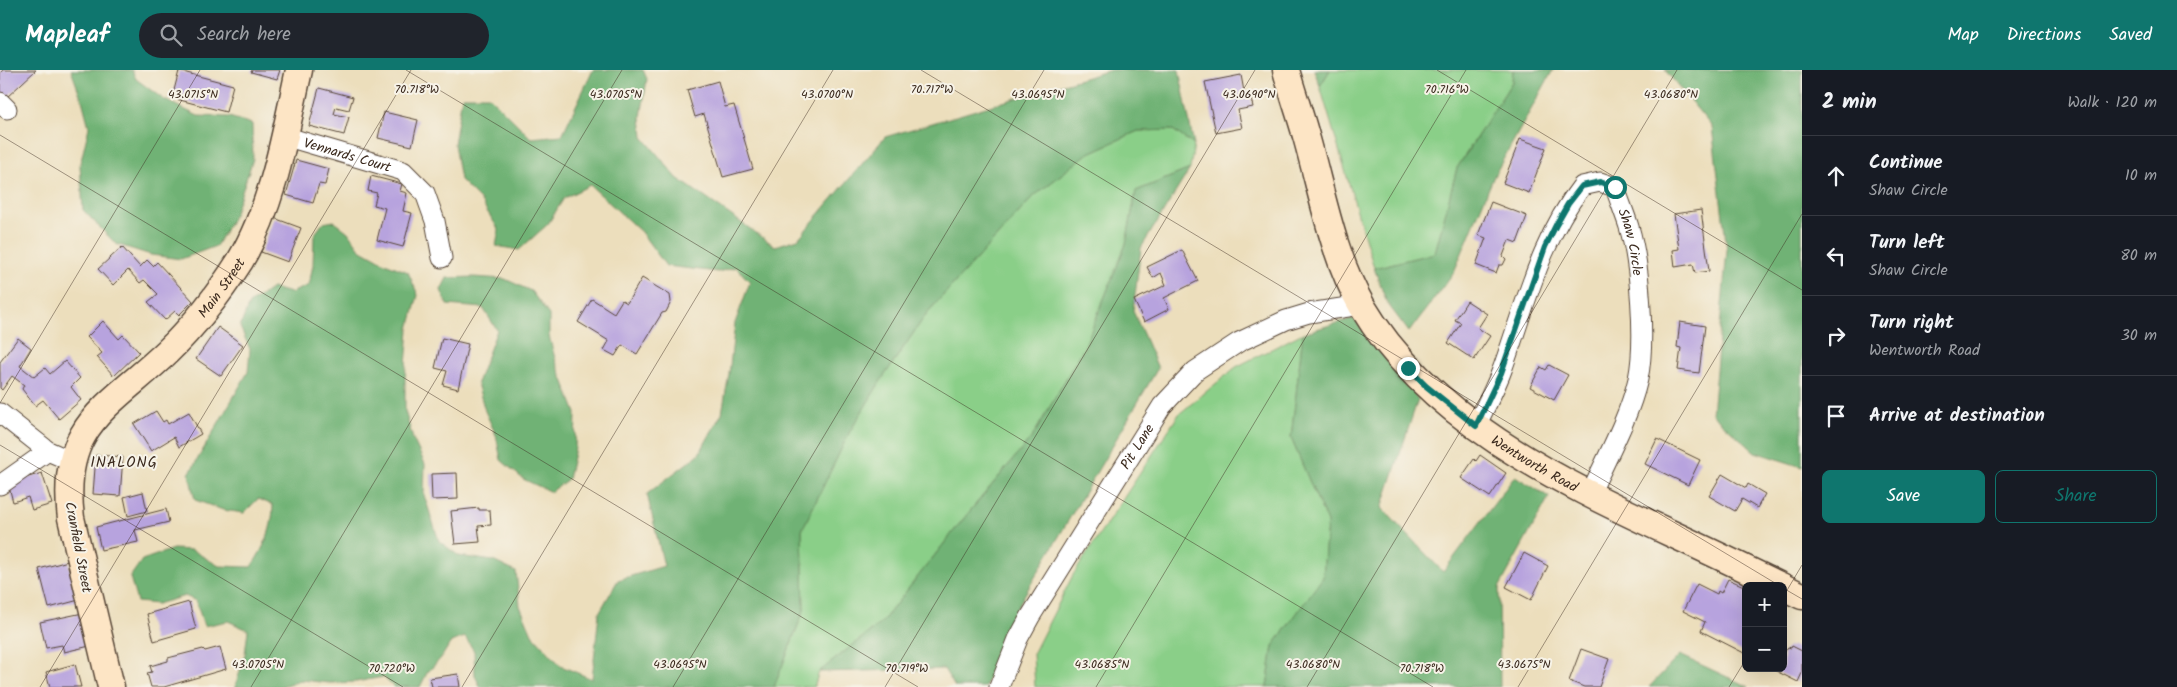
<!DOCTYPE html>
<html lang="en">
<head>
<meta charset="utf-8">
<style>
	:root { --surface:#171b24; --page:#20242c; --text:#f1f3f6; --muted:#9ea1a6; --line:#363941; --accent:#0f766e }
	body { margin:0; font-family:Kalam,sans-serif; background:var(--page); color:var(--text) }
	.controls { position:absolute; right:15px; bottom:15px; display:grid; overflow:hidden; border-radius:8px; box-shadow:0 5px 20px #0002 }
	.controls button { width:45px; height:45px; display:grid; place-items:center; padding:0; border:0; border-bottom:1px solid var(--line); background:var(--surface); color:var(--text); font:25px sans-serif }
	.stop { position:absolute; width:15px; height:15px; margin:-11px; border:4px solid #0f766e; border-radius:50%; background:#fff }
	.stop.end { background:#0f766e; border-color:#fff; box-shadow:0 1px 5px #0008 }
	.list { margin:0; padding:0; list-style:none }
	h2 { display:flex; justify-content:space-between; align-items:center; height:65px; margin:0; padding:0 20px; font-size:21px }
	h2 small { font-size:16px; font-weight:400; color:var(--muted) }
	.list li { display:grid; grid-template-columns:32px 1fr auto; gap:15px; align-items:center; box-sizing:border-box; height:80px; padding:0 20px; border-top:1px solid var(--line) }
	.list b { display:block; font-size:19px; white-space:nowrap }
	.list p { margin:0; font-size:16px; white-space:nowrap; color:var(--muted) }
	.list em { font-size:16px; font-style:normal; color:var(--muted) }
	.actions { display:flex; gap:10px; padding:15px 20px }
	.actions a { flex:1; padding:11px 0; border:1px solid var(--accent); border-radius:8px; text-align:center; font-size:18px; color:var(--accent) }
	.actions .main { background:var(--accent); color:#fff }
	.icon { flex:none; width:28px; height:28px; fill:none; stroke:currentColor; stroke-width:2; stroke-linecap:round; stroke-linejoin:round }
	.map { position:relative; flex:none; width:1802px; height:617px; overflow:hidden }
	header { display:flex; align-items:center; gap:30px; box-sizing:border-box; height:70px; padding:0 25px; background:var(--accent); color:#fff }
	header strong { font-size:24px }
	nav { display:flex; gap:28px; margin-inline-start:auto; font-size:18px }
	.search { width:350px; height:45px; background:var(--page); display:flex; align-items:center; gap:12px; box-sizing:border-box; padding:0 18px; border-radius:28px; color:var(--muted); font-size:19px }
	main { display:flex }
	aside { flex:1; background:var(--surface) }
	.map>svg:first-child { display:block }
	.green { fill:#8acf88; stroke:#627c53 }
	.forest { fill:#6fb274; stroke:#556e49 }
	.building { fill:#b7a3de }
	.lines { fill:none; stroke-linecap:round; stroke-linejoin:round }
	.street-casing { stroke:#564536; stroke-width:21 }
	.secondary-casing { stroke:#564536; stroke-width:29 }
	.street { stroke:#fff; stroke-width:19 }
	.secondary { stroke:#fde5c5; stroke-width:26 }
	.route { stroke:#0f766e; stroke-width:6 }
	.ticks { fill:none; stroke:#3b2a1e; stroke-width:1; stroke-opacity:0.45 }
	.labels { text-anchor:middle; stroke-width:4; stroke-linejoin:round; paint-order:stroke }
	.street-label { font-size:14px; fill:#3b2a1e; stroke:#f7f3e8 }
	.neighbourhood-label { font-size:15px; letter-spacing:1px; fill:#3b2a1e; stroke:#f7f3e8 }
	.ticks-label { font-size:12px; text-anchor:middle; fill:#3b2a1e; stroke:#f7f3e8; stroke-width:4; stroke-linejoin:round; paint-order:stroke }
</style>
</head>
<body>
<header>
<strong>Mapleaf</strong>
<div class="search"><svg class="icon" aria-label="search" viewBox="0 0 24 24"><circle cx="10" cy="10" r="6"/><path d="M15 15l6 6"/></svg>Search here</div>
<nav><a>Map</a><a>Directions</a><a>Saved</a></nav>
</header>
<main>
<div class="map">
<svg width="1802" height="617" viewBox="0 0 1802 617">
	<rect width="100%" height="100%" fill="#f7f3e8"/>
	<filter id="ink" filterUnits="userSpaceOnUse"><feTurbulence type="fractalNoise" baseFrequency=".02" numOctaves="2"/><feDisplacementMap in="SourceGraphic" scale="10" xChannelSelector="R" yChannelSelector="G"/><feConvolveMatrix kernelMatrix="1 2 1 2 8 2 1 2 1" color-interpolation-filters="sRGB"/></filter>
	<filter id="wash" filterUnits="userSpaceOnUse"><feTurbulence type="fractalNoise" baseFrequency=".0096" numOctaves="4" result="noise"/><feDisplacementMap in="SourceGraphic" scale="20" xChannelSelector="R" yChannelSelector="G"/><feGaussianBlur stdDeviation="1.12" result="paint"/><feColorMatrix in="noise" values="0 0 0 0 0 0 0 0 0 0 0 0 0 0 0 0 0 1.4 0 .05"/><feComposite in="paint" operator="in"/></filter>
	<g filter="url(#wash)">
		<rect width="100%" height="100%" fill="#ecdebc"/>
		<path class="green" d="M1330 0H1513L1512 12 1457 98 1435 183 1374 198 1320 16Z
			M1173 60 1194 75 1190 99 1136 121 1126 174 1085 276 1033 366 965 447 882 552 819 602 814 617H774L804 540 802 460 849 363 880 312 927 243 1033 127 1087 84 1138 61Z
			M1303 263 1291 368 1327 452 1323 508 1273 576 1267 617H1035L1033 584 1073 505 1179 344 1236 297Z"/>
		<path class="forest" d="M71 0H132L136 9 163 29 198 46 229 47 252 54 253 89 234 145 216 176 181 189 151 185 116 174 83 140 80 95 89 57 82 30Z
			M593 0H643L647 9 641 47 643 67 677 108 775 176 798 169 885 67 1111 0H1179L1194 75 1173 60 1138 61 1087 84 1033 127 927 243 880 312 849 363 802 460 804 540 774 617H480L475 605 474 581 465 567 451 572 441 588 427 603 420 617H394L383 607 356 612 330 613 301 610 279 617H235L245 584 248 560 228 551 204 556 196 531 185 526 157 534 137 532 130 507 142 490 173 479 192 480 219 496 251 497C264 478 273 459 273 435L258 429 244 443 223 440 195 430 189 404 248 302 250 279 240 257 249 234 272 218 291 223 309 215 313 195 314 165 323 153 334 151 348 162 360 179 385 193 408 202 418 225 409 259 405 308V341L413 369 425 394 424 425 439 471 459 486 493 491 516 502 520 536 532 564 561 596 592 609 599 543 618 510 664 496 647 424 699 384 722 343 729 304 735 253 750 212 736 197 718 202 666 196 641 162 590 115 564 128 548 154 519 180 496 176 499 160 480 130 460 110 454 74 462 26H489L531 68 562 65Z
			M1314 0H1330L1320 16Z
			M1513 0H1553L1494 106 1454 202 1409 262 1387 233 1374 198 1435 183 1457 98 1512 12Z
			M1665 0H1802V397L1755 382 1712 344 1727 180 1712 57Z
			M1190 99 1141 178 1133 241 1158 298 1018 536 985 617H955L944 599 819 602 882 552 965 447 1033 366 1085 276 1126 174 1136 121Z
			M473 207 505 209 531 221 549 245V266L556 292 576 343 575 378 568 409 551 422 523 409 501 390 496 365 485 341 477 313 497 260 483 238 447 235 441 220 447 208Z
			M1354 248 1418 329 1382 438 1443 502 1515 406 1549 427 1499 518 1500 617H1267L1273 576 1323 507 1327 452 1291 368 1303 263Z
			M1680 585 1749 617H1649Z"/>
		<g id="blocks">
			<path class="building" d="M3 0H36L6 28 0 22V3Z
				M252 0H280L277 9 251 2Z
				M179 1 233 15 226 42 172 28Z
				M1241 5 1245 27 1250 25 1253 37 1238 40 1242 58 1216 63 1205 12Z
				M718 11 725 37 734 35 753 99 723 107 704 44 695 47 687 20Z
				M319 18 353 27 349 40 336 37 334 44 349 47 344 65 309 56Z
				M384 42 418 50 412 76 378 68Z
				M1520 69 1546 78 1529 123 1503 113Z
				M296 90 329 99 325 115 319 114 313 133 286 125Z
				M371 106 402 114 400 121 407 123 403 141 412 143 403 177 377 170 385 138 374 135 377 123 368 121Z
				M1491 132 1527 146 1517 173 1509 170 1503 186 1506 189 1503 195H1499L1496 203 1476 195 1486 168 1478 165Z
				M1701 140 1709 201 1695 203 1693 194 1675 197 1673 180 1679 179 1674 144Z
				M274 148 301 158 288 192 261 182Z
				M122 177 140 197 147 190 153 196 157 192 193 231 179 245 175 241 165 250 148 232 158 224 144 210 140 213 128 200 113 215 98 199Z
				M1182 180 1198 211 1164 228 1169 239 1144 252 1134 230 1166 215 1161 203 1153 208 1147 197Z
				M642 208 670 225 671 232 666 242 662 243 637 284 622 275 615 286 604 280 609 271 578 252 592 229 614 243 622 230 627 233Z
				M1467 231 1487 244 1478 258 1490 266 1474 290 1448 273 1461 253 1455 250Z
				M103 251 119 269 123 265 139 282 114 306 97 287 102 283 87 267Z
				M1680 252 1705 256 1699 303 1678 300 1681 278 1677 277Z
				M218 257 243 275 221 306 196 289Z
				M18 268 31 278 20 296 34 307 45 298 50 304 65 291 80 308 71 317 81 330 59 349 43 330 35 336 22 319 24 315 12 306 2 320 0 318V292Z
				M442 268 468 274 458 319 443 315 447 301 435 298Z
				M1549 295 1568 305 1554 330 1530 317 1541 297 1546 300Z
				M156 341 163 352 166 350 168 354 189 342 201 364 179 377 174 367 151 381 134 354Z
				M1657 369 1700 390 1688 415 1645 394Z
				M96 385 123 387 120 426 93 424Z
				M1480 385 1506 403 1490 427 1461 408 1474 389 1476 391Z
				M42 403 52 434 32 440 28 427 13 432 8 413Z
				M457 403 458 429 432 430 431 404Z
				M1722 404 1746 418 1748 414 1765 424 1757 438 1742 429 1735 441 1709 426Z
				M143 422 147 441 128 446 124 427Z
				M479 438V440H490L491 455 478 456 480 472 455 474 451 441Z
				M166 439 169 452 135 460 138 472 101 480 96 457Z
				M1524 483 1548 496 1531 530 1506 517Z
				M68 491 79 530 49 538 39 499Z
				M1728 509 1746 517V584L1701 561 1705 552 1683 541 1697 514 1717 524 1718 521 1721 523Z
				M189 532 196 559 154 571 147 544Z
				M83 543 90 576 64 582 62 575 46 578 40 552Z
				M1792 576 1802 581V603L1798 612 1770 598H1783V584L1788 577 1791 578Z
				M220 577 226 599 164 617H151L147 603 152 602 150 596 168 591V588L203 579 205 581Z
				M1581 579 1609 589 1599 617H1584L1569 611Z
				M75 594 81 617H50L46 602Z
				M458 604 460 617H432L430 608Z"/>
		</g>
	</g>
	<g filter="url(#ink)">
		<use href="#blocks" fill-opacity="0" stroke="#564536" stroke-width="1"/>
		<g class="lines">
			<g class="street-casing">
				<g id="street">
					<path d="M0 32 7 39"/>
					<path id="s1" d="M284 66 403 101 425 123 435 151 442 188"/>
					<path d="M0 343 48 381 71 391"/>
					<path id="s2" d="M1476 356C1485 337 1495 319 1502 300 1525 237 1540 170 1582 116L1600 112 1615 117C1619 130 1625 144 1629 157 1640 193 1646 272 1638 309 1629 348 1606 389 1589 426"/>
					<path d="M0 415 48 381"/>
					<path id="s3" d="M999 617 1018 569 1030 547 1162 336 1195 301 1239 272 1286 250 1309 243 1361 235"/>
				</g>
			</g>
			<g class="secondary-casing">
				<g id="secondary">
					<path id="s4" d="M1286 0C1292 22 1300 44 1306 66 1322 122 1332 184 1362 236 1428 348 1556 410 1670 463 1707 480 1744 498 1781 516"/>
					<path d="M1783 517 1802 526"/>
					<path id="s5" d="M111 617 71 448C59 355 108 338 167 282 195 255 219 224 240 191 274 134 285 64 299 0"/>
				</g>
			</g>
			<use href="#street" class="street"/>
			<use href="#secondary" class="secondary"/>
		</g>
	</g>
	<g class="lines" filter="url(#ink)">
		<path class="route" d="M1408 298 1426 316 1476 356 1501 303 1545 177 1556 155 1568 134 1582 116 1600 112 1615 117"/>
	</g>
	<path class="ticks" d="M406 0 1433 617M921 0 1780 516M1437 0 1802 220M0 65 918 617M0 333 200 0M0 375 403 617M1783 518 1802 529M1783 527 1802 495M40 617 411 0M251 617 622 0M462 617 833 0M673 617 1044 0M885 617 1255 0M1096 617 1466 0M1307 617 1677 0M1518 617 1802 144M1729 617 1746 589"/>
	<g class="labels">
		<g class="street-label">
			<text dy="5" stroke="none"><textPath href="#s1" startOffset="66">Vennards Court</textPath></text>
			<text dy="5" stroke="none"><textPath href="#s2" startOffset="355">Shaw Circle</textPath></text>
			<text dy="5" stroke="none"><textPath href="#s5" startOffset="462">Main Street</textPath></text>
			<text dy="5" stroke="none"><textPath href="#s3" startOffset="278">Pit Lane</textPath></text>
			<text dy="5" stroke="none"><textPath href="#s4" startOffset="485">Wentworth Road</textPath></text>
			<text transform="translate(79 477) rotate(79)" y="5">Cranfield Street</text>
		</g>
		<g class="neighbourhood-label">
			<text x="124" y="397">INALONG</text>
		</g>
	</g>
	<g class="ticks-label">
		<text x="1447" y="23">70.716°W</text>
		<text x="417" y="23">70.718°W</text>
		<text x="932" y="23">70.717°W</text>
		<text x="827" y="28">43.0700°N</text>
		<text x="1038" y="28">43.0695°N</text>
		<text x="1249" y="28">43.0690°N</text>
		<text x="193" y="28">43.0715°N</text>
		<text x="616" y="28">43.0705°N</text>
		<text x="1671" y="28">43.0680°N</text>
		<text x="258" y="598">43.0705°N</text>
		<text x="680" y="598">43.0695°N</text>
		<text x="1102" y="598">43.0685°N</text>
		<text x="1313" y="598">43.0680°N</text>
		<text x="1524" y="598">43.0675°N</text>
		<text x="392" y="602">70.720°W</text>
		<text x="907" y="602">70.719°W</text>
		<text x="1422" y="602">70.718°W</text>
	</g>
</svg>
<div class="controls">
<button>+</button>
<button>−</button>
</div>
<div class="stop" style="left:1615px;top:117px"></div>
<div class="stop end" style="left:1408px;top:298px"></div>
</div>
<aside>
<h2>2 min<small>Walk · 120 m</small></h2>
<ul class="list">
<li><svg class="icon" aria-label="ahead" viewBox="0 0 24 24"><path d="M12 20V5M6 11l6-6 6 6"/></svg><div><b>Continue</b><p>Shaw Circle</p></div><em>10 m</em></li>
<li><svg class="icon" aria-label="left" viewBox="0 0 24 24"><path d="M17 20v-9H6M10 6l-5 5 5 5"/></svg><div><b>Turn left</b><p>Shaw Circle</p></div><em>80 m</em></li>
<li><svg class="icon" aria-label="right" viewBox="0 0 24 24"><path d="M7 20v-9h11M14 6l5 5-5 5"/></svg><div><b>Turn right</b><p>Wentworth Road</p></div><em>30 m</em></li>
<li><svg class="icon" aria-label="arrive" viewBox="0 0 24 24"><path d="M6 21V4h12l-3 4 3 4H6"/></svg><div><b>Arrive at destination</b></div></li>
</ul>
<div class="actions"><a class="main">Save</a><a>Share</a></div>
</aside>
</main>
</body>
</html>
